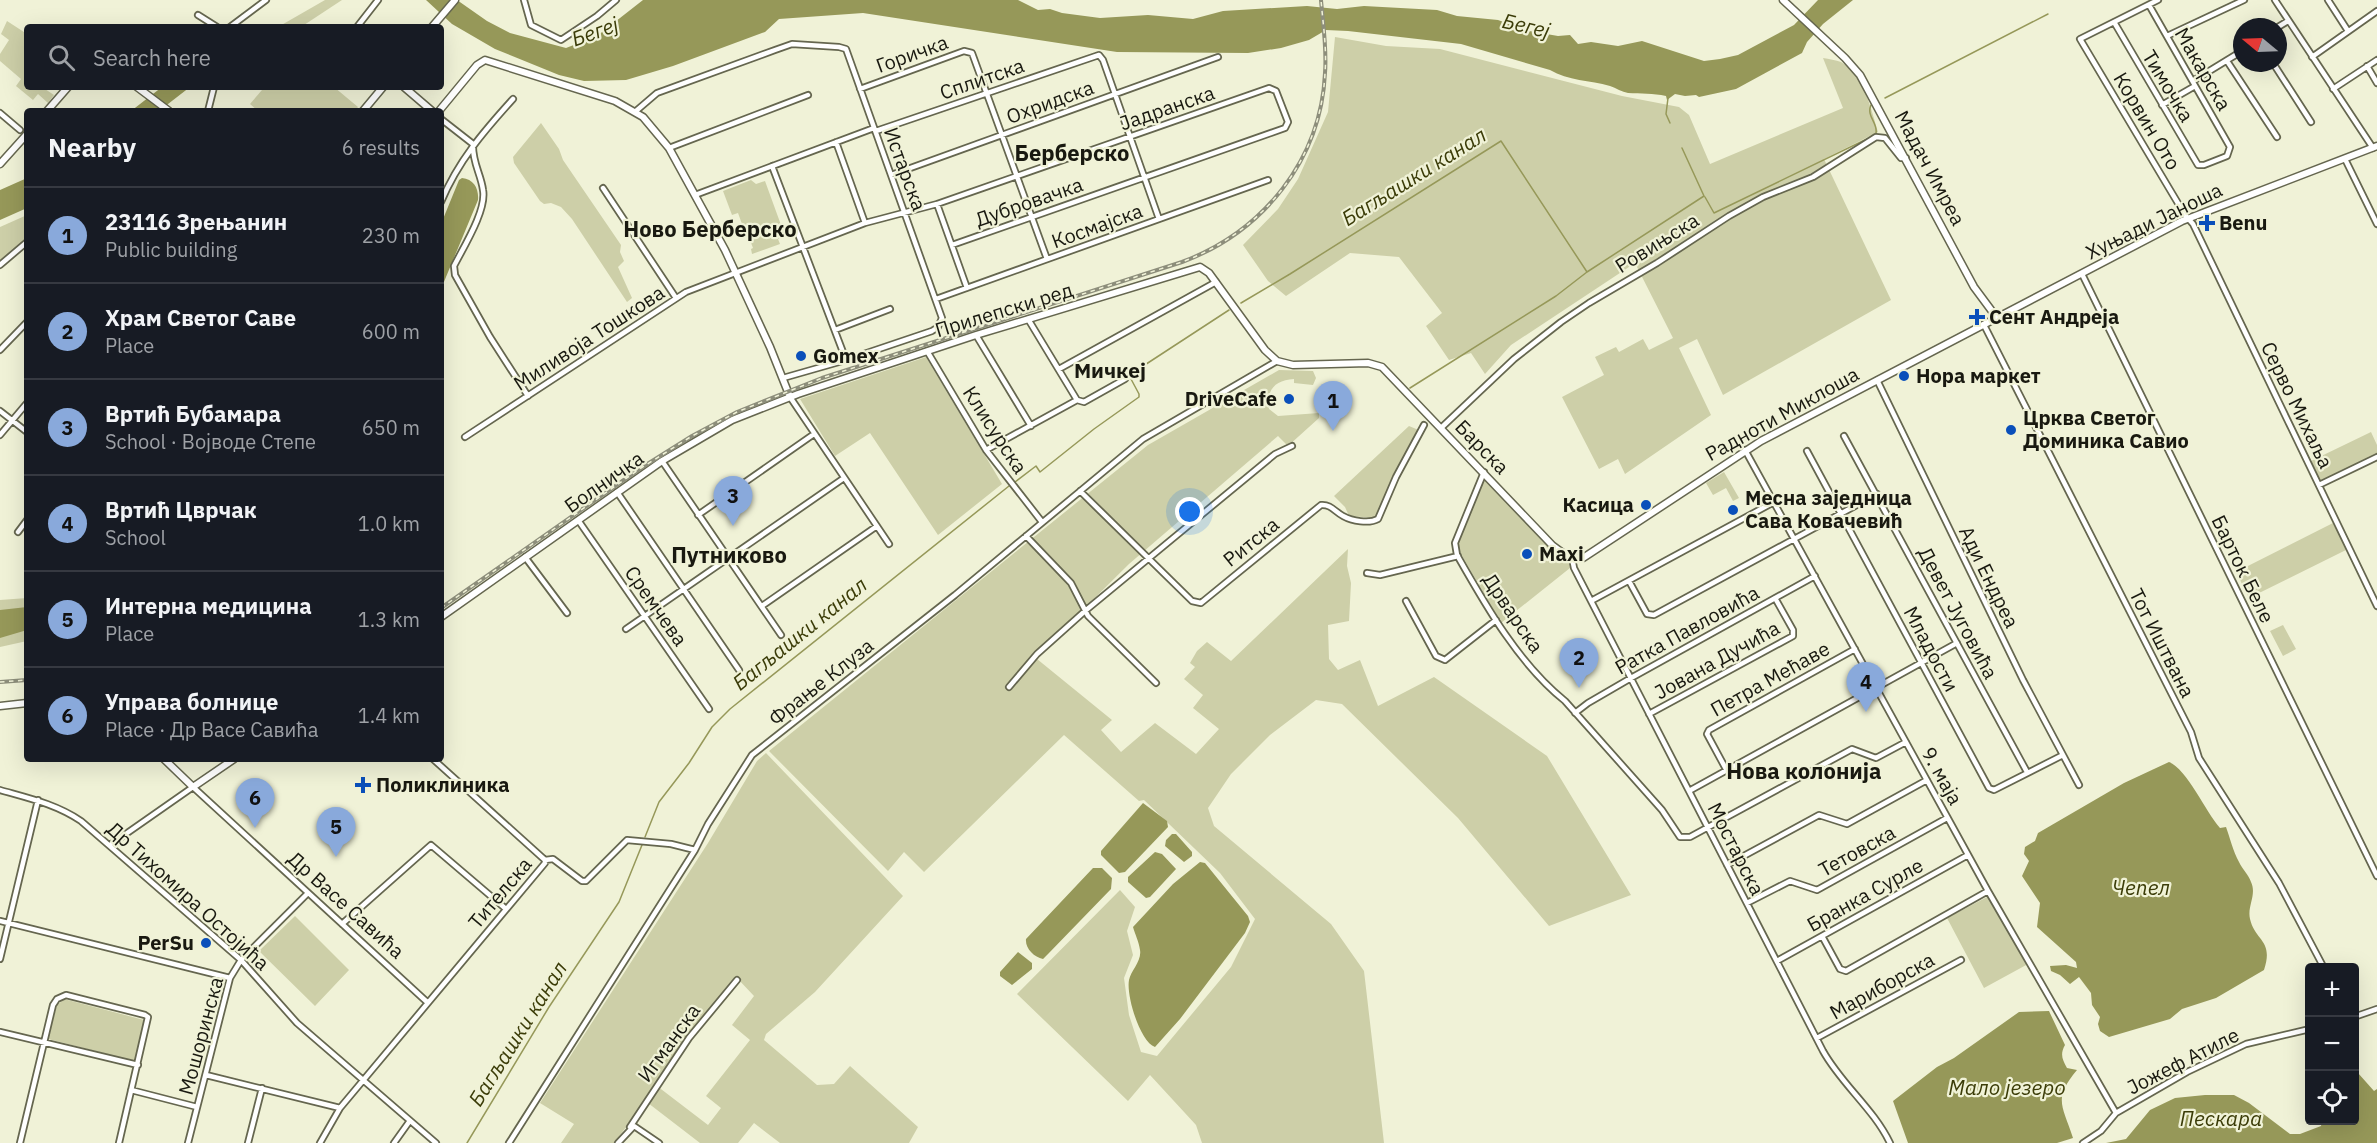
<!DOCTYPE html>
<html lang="en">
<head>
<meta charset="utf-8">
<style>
	:root { --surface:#171b24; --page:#242831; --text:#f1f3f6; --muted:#9ea1a6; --line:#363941; --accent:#89a9db }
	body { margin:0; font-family:"IBM Plex Sans",sans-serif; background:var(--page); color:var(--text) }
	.controls { position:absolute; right:18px; bottom:18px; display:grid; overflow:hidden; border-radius:6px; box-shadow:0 6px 24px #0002 }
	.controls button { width:54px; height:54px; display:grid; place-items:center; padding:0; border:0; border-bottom:2px solid var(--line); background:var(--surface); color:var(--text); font:30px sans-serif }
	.compass { position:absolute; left:2233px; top:18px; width:54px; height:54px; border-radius:50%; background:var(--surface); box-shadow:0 6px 24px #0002; rotate:289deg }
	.you { position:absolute; left:1190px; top:512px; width:21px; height:21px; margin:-15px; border:4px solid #fff; border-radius:50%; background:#1a73e8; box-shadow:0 0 0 9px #1a73e833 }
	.badge { display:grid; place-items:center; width:39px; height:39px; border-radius:50%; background:var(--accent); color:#111; font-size:20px; font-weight:700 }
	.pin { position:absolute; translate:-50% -50px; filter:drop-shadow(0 2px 3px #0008) }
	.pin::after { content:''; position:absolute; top:32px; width:21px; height:18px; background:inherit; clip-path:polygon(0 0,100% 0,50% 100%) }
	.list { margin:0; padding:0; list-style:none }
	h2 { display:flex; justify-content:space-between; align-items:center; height:78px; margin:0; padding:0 24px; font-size:26px }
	h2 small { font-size:20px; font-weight:400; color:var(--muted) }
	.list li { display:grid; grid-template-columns:39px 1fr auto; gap:18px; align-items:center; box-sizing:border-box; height:96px; padding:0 24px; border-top:2px solid var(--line) }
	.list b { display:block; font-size:22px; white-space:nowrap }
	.list p { margin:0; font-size:20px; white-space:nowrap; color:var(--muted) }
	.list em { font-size:20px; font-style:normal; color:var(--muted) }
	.icon { flex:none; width:33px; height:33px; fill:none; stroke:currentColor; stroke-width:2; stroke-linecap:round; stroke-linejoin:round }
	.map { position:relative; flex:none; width:2377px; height:1143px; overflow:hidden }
	.search { position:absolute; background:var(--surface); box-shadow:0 6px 24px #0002; left:24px; top:24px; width:420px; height:66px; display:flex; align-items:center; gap:15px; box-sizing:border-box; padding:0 21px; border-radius:6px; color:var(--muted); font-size:22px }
	.panel { position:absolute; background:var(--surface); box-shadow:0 6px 24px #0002; left:24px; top:108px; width:420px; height:654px; border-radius:6px }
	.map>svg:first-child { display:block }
	.green { fill:#cdcfa8 }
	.water { fill:#969859 }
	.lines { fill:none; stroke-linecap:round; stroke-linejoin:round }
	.stream { stroke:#969859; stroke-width:1.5 }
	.street-casing { stroke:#65664f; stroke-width:8 }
	.secondary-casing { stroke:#65664f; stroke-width:9 }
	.street { stroke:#fff; stroke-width:4.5 }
	.secondary { stroke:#fff; stroke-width:6 }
	.rail-casing { stroke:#8d8e7b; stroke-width:4 }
	.rail { stroke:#f0f2d7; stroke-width:1.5; stroke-dasharray:4.5; stroke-linecap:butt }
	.poi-dot { fill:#0a4fba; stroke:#f0f2d7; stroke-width:2 }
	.labels { text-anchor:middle; stroke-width:4.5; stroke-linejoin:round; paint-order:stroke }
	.street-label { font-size:20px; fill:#191910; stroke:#f0f2d7 }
	.poi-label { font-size:20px; font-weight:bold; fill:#191910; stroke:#f0f2d7; text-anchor:start }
	.water-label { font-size:21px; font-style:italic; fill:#3b3c08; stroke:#f0f2d7 }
	.neighbourhood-label { font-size:21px; font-weight:bold; fill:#191910; stroke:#f0f2d7 }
	.quarter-label { font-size:22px; font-weight:bold; fill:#191910; stroke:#f0f2d7 }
</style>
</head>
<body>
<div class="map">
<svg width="2377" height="1143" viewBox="0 0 2377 1143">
	<rect width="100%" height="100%" fill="#f0f2d7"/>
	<path class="green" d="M325 0H342L301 27H278Z
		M7 21 27 34 25 39 27 43V87H46L45 89 54 95 48 103 38 94 33 100 16 86 21 79 0 61V54L9 40 1 34Z
		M1335 37 1386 46 1440 49 1622 96 1679 107 1689 115 1710 164 1843 108 1823 58C1829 59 1836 60 1841 62 1864 75 1871 109 1878 132L1824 159 1891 300 1723 395 1697 339 1679 348 1711 415 1625 474 1618 459 1599 469 1562 397 1604 375 1595 357 1616 347 1619 352 1643 339 1649 350 1673 338 1635 263 1511 345 1485 374 1471 353 1449 360 1426 326 1442 313 1399 257 1350 253 1286 296 1268 281 1243 245 1278 209 1298 179 1328 112Z
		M260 87H334L358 107 355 111H258L250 104 262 90Z
		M541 123 559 149 563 160 621 245 620 252 624 261 618 267 632 298 627 302 572 219 561 207 551 203 544 204 540 201 514 163 513 157Z
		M751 180 756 184 765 181 785 236 778 239 780 244 752 254 751 249 753 248 748 235H746L738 213 732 215 723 191Z
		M27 215V242L0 265V227Z
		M926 357 1002 484 938 535 870 433 835 456 800 399Z
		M1279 370 1313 371 1316 378 1313 385 1294 383V379C1275 380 1266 390 1269 409L1278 416 1319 413V418L1288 446 1278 436 1129 564 1006 686 1009 690 1037 659 1112 720 1101 730 1121 752 1155 723 1196 754 1219 729 1193 708 1203 695 1184 679 1195 667 1190 663 1197 651 1207 642 1231 661 1348 549 1347 566 1351 583 1349 621 1328 625 1329 659 1338 670 1360 660 1378 706 1434 677 1547 756 1631 895 1549 926 1458 818 1342 704 1316 700 1270 735 1231 774 1208 808 1214 826 1331 924 1364 971 1384 1143H1202L1196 1125 1150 1075 1128 1101 1017 994 1120 890 1135 907 1127 931 1133 955 1124 978 1129 1015 1141 1052 1157 1056 1231 967 1255 919 1220 873 1144 800 1139 801 1064 735 924 872 904 852 888 871 769 751 1148 445Z
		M1409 426 1421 431 1376 518 1349 516 1345 507 1334 496Z
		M2371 432 2377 445V456L2321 482 2311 461Z
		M1724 472 1739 498 1733 501 1726 488 1713 495 1706 483Z
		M1484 477 1569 559 1570 568 1501 623 1458 549V544Z
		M2333 523 2346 550 2249 598 2236 572Z
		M27 598V641L0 647V600Z
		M2283 625 2296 649 2283 656 2270 631Z
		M766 753 903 896 815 992 766 1034 764 1040 817 1085 834 1084 850 1066 918 1127 909 1143H780L754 1123 738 1143H700L648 1103 657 1086 708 1125 721 1108 706 1096 750 1040 732 1025 754 996 737 978 684 1041 658 1078 646 1101 614 1143H561L574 1124 540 1103 708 843 757 761Z
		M1989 896 2028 964 1984 988 1947 918Z
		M295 916 349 970 315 1006 259 951Z
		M64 999 144 1020 135 1061 48 1039 57 1005Z"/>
	<path class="water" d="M426 0H457L487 21 510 33 566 48 597 36 643 0H1018L1038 10 1050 9 1062 13 1100 18 1148 15 1193 19 1223 11 1307 6 1337 9 1364 6 1437 10 1457 16 1498 20 1529 31 1558 36 1570 35 1578 44 1591 42 1618 46 1642 41 1704 61 1720 59 1738 55 1794 25 1818 0H1853L1823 24 1807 42 1802 53 1736 89 1699 97 1696 95 1685 96 1675 94 1667 100 1666 96C1653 93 1641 94 1628 93 1622 92 1616 88 1610 86 1590 80 1568 81 1550 70L1461 44 1348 31 1326 30 1309 40 1281 48 1248 53 1117 52 863 13 779 19 765 32 673 66 626 80 584 81 559 75 495 49 452 24Z
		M162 87H190L159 111H131Z
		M27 178V208L0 220V190Z
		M462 178C474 179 479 189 478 200L441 289V224L459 180Z
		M27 607V630L0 638V610Z
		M2169 762C2187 769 2205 811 2220 828L2226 827C2230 838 2233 851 2239 862 2242 869 2249 875 2251 882 2257 895 2247 906 2250 919 2255 941 2274 940 2264 970L2216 998 2182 1009 2170 1019 2109 1037 2100 1031 2098 1024 2100 1017 2092 1005 2091 993 2079 977 2070 984 2060 975 2051 971 2050 966 2066 965 2077 968 2076 962 2037 927 2040 903 2022 876 2029 861 2024 854 2025 847 2035 841 2038 833 2124 783Z
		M1143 803 1167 821 1168 827 1125 872 1119 873 1101 855V851Z
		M1172 834H1176L1192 852V856L1184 862 1165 846 1166 840Z
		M1155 852 1162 854 1176 869 1150 897 1146 898 1128 882V877Z
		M1200 862 1205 863 1248 916 1250 922 1245 933 1180 1019 1155 1047C1140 1042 1126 995 1129 980 1131 970 1142 961 1140 950 1139 942 1135 934 1133 927L1173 884Z
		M1093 868H1102L1112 878 1111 889 1048 954 1043 959C1034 957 1025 948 1026 939Z
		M1018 952 1032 963V969L1012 985 1000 976V972Z
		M2049 1011 2065 1045C2060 1054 2062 1059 2067 1068L2077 1070C2053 1099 2062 1104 2073 1138L2057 1143H1908L1893 1101 1937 1067 1954 1058 2019 1012Z
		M2355 1073H2358L2374 1091 2377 1089V1143H2106L2126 1139 2150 1110 2175 1098 2205 1095H2234L2249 1103 2290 1134H2300L2321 1126 2322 1121 2354 1120Z"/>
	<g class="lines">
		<path class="stream" d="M1668 98 1666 114 1670 123
			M1885 98 2048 14
			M1705 197 1714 213 1869 138 1876 133C1878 123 1866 116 1871 105
			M1241 303 1290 274 1501 141 1587 272
			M1410 388 1556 296 1587 272 1704 196 1682 148
			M1015 482 1036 466 1040 472 1094 429 1139 397V394L1131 379 1134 372 1229 310
			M645 837 659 802 689 763 712 727 730 709 1009 486
			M467 1143 549 1007 619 902 642 845"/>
		<g class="street-casing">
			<path id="street" d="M524 0 531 25 561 40 597 16 616 0
				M2158 0 2080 39 2185 215 2193 224 2377 606
				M2275 0 2373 148
				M2328 0 2348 31
				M198 15 217 27
				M2114 22 2198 165H2204L2227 156 2230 147 2149 5
				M230 27 266 0
				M357 27 378 0
				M2278 27 2288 21
				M2167 36 2244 0
				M2312 57 2377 11
				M2227 61 2277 137
				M2273 63 2311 122
				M2367 66 2377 83
				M2193 81 2242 51
				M860 89 964 51 972 53 1047 259
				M2333 89 2377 60
				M2162 105 2195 86
				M208 111 214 87
				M636 111 657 93 775 50 792 44 839 47 846 49 942 318 938 327 932 331 846 360 783 378
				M0 113 20 130
				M441 119 473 144C472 162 481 174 483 190 487 210 463 248 454 266L455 275 490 337 528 396
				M876 131 1099 55 1103 60 1159 219
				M836 142 865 223
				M669 148 808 95
				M2345 159 2377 224
				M772 166 846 360
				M891 175 1218 57
				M603 188 676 298
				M695 195 874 128
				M441 202C458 161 484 131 513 99
				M937 204 967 288
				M0 265 27 242
				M2082 274 2377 876
				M936 299 1268 180
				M1028 319 1077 400
				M1984 325 2191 732 2199 758 2279 883 2324 968
				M835 330 890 309
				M976 335 1031 426
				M0 350 27 322
				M927 351 986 450 1042 522
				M1059 369 1216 282
				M1877 380 2023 680 2079 785
				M790 397 889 544
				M0 411 27 432
				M1441 428 1514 359 1561 322 1589 303 1657 263 1729 216 1763 197 1813 177 1876 137 1885 138 1901 158H1906
				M0 435 27 403
				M1844 436 2027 772
				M465 437 686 292 865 223 937 204 1269 88 1276 91 1288 122 1285 128 952 245
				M986 450 1077 400 1084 402 1125 379
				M1745 450 1988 891 2116 1113
				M1807 451 1989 788 1994 790 2063 755
				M662 461 781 635
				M1484 472 1455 543 1457 555C1486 606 1518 663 1565 701L1662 810 1680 837H1690L1852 749 1876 758 1906 742
				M2319 485 2377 457
				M1080 491 1192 601 1201 603 1321 505C1331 504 1335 512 1343 516 1352 521 1369 524 1378 519L1396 477 1424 425
				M617 492 739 670
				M698 515 814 434
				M578 520 709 709
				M18 532 27 520
				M1026 536 1071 583 1088 616 1156 683
				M525 557 567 613
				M1572 558 1574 568 1823 1051C1842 1085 1873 1108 1890 1143
				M1367 573 1380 575 1458 556
				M1629 581 1647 614 1654 615 1877 494
				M1406 601 1436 656 1445 660 1496 620
				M1591 601 1774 502
				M762 606 877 526
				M626 629 844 478
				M1009 687 1037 654 1085 611 1275 454 1292 446
				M1575 713 1588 703 1631 678 1815 576
				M1649 714 1793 636V630L1775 598
				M433 759 545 860
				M1727 771 1707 734 1709 730 1855 649
				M0 790C28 798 56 804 81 821L241 960 297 1023 436 1143
				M1689 791 1957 643
				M110 845 193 787 427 1002
				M1727 865 1819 815 1847 824 1927 780
				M1747 903 1790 881 1817 890 1947 818
				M0 921 230 978
				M342 924 431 845 506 909
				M1822 936 1840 969 1846 971 1988 891
				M0 959 38 800
				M1777 961 1968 855
				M2354 1017 2377 1009
				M0 1032 138 1065
				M1817 1038 1961 960
				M206 1075 340 1108
				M131 1090 197 1107
				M630 1127 689 1038 737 980
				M20 1143 53 1005 57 999 66 995 145 1015 148 1017 119 1143
				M188 1143 230 978 241 960 308 893
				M248 1143 262 1088
				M320 1143 340 1108 545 863V860L553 859 582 881H586L627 840 671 844 695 850
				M394 1143 409 1122
				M509 1143 695 850 708 824 752 755 955 595 1143 439 1277 361
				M618 1143 634 1126 659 1143
				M2083 1143 2101 1131 2116 1113 2187 1072 2246 1044 2310 1029"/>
		</g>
		<g class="secondary-casing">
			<path id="secondary" d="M1783 0 1845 58 1860 75 1974 287 1997 318
				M432 27 455 0
				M137 87 169 111
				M404 87 432 111
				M47 111 68 87
				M363 111 383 87
				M439 111 477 65 485 60 615 101 643 117 669 148 725 250 770 347 790 397
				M0 164 27 134
				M441 617 662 461 732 420 798 394 976 335 1200 267 1209 273 1265 350 1277 361 1293 365 1368 363 1382 367 1553 546 1568 557 1583 558 1761 441 2182 221 2377 146
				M0 706 27 703
				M164 759 193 787 234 759"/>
		</g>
		<use href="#street" class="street"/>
		<use href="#secondary" class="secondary"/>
		<g class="rail-casing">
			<path id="rail" d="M441 608 641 468 692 436 737 412 822 378 1182 262C1263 232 1321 160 1325 73 1327 49 1323 24 1321 0
				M0 682 27 680"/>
		</g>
		<use href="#rail" class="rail"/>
	</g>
	<g class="poi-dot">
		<path d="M2204 214h6v6h6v6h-6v6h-6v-6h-6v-6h6z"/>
		<path d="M1974 308h6v6h6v6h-6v6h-6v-6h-6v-6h6z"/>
		<circle cx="801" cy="356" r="6"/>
		<circle cx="1904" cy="376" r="6"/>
		<circle cx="1289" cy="399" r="6"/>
		<circle cx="2011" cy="430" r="6"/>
		<circle cx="1646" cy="505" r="6"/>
		<circle cx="1733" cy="510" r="6"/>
		<circle cx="1527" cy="554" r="6"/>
		<path d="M360 776h6v6h6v6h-6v6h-6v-6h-6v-6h6z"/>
		<circle cx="206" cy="943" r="6"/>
	</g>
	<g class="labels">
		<g class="street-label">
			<text transform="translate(912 54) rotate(-20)" y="7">Горичка</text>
			<text transform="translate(2203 69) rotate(60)" y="7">Макарска</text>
			<text transform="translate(982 79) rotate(-19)" y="7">Сплитска</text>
			<text transform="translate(2168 86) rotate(59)" y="7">Тимочка</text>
			<text transform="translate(1050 102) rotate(-20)" y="7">Охридска</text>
			<text transform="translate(1167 108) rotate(-19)" y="7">Јадранска</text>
			<text transform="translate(2147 121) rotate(59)" y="7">Корвин Ото</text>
			<text transform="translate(1930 168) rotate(62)" y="7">Мадач Имреа</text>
			<text transform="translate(905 169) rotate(70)" y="7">Истарска</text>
			<text transform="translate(1029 202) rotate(-19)" y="7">Дубровачка</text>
			<text transform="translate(2154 221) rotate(-26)" y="7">Хуњади Јаноша</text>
			<text transform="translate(1097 226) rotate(-20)" y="7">Космајска</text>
			<text transform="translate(1657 243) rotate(-32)" y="7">Ровињска</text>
			<text transform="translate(1004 310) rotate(-17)" y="7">Прилепски ред</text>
			<text transform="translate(589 338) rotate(-33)" y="7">Миливоја Тошкова</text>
			<text transform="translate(2297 405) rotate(64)" y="7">Серво Михаља</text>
			<text transform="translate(1782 414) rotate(-29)" y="7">Радноти Миклоша</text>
			<text transform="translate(995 430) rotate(57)" y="7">Клисурска</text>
			<text transform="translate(1482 447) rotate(46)" y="7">Барска</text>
			<text transform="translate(604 482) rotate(-35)" y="7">Болничка</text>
			<text transform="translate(1251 542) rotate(-39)" y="7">Ритска</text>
			<text transform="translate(2243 569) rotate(64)" y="7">Барток Беле</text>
			<text transform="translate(1989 577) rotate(64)" y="7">Ади Ендреа</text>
			<text transform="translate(656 606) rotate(55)" y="7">Сремчева</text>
			<text transform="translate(1513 613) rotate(56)" y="7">Дрварска</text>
			<text transform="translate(1958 613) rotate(62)" y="7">Девет Југовића</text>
			<text transform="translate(1687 630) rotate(-29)" y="7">Ратка Павловића</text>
			<text transform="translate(2162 643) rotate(63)" y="7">Тот Иштвана</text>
			<text transform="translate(1931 649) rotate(62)" y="7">Младости</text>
			<text transform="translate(1717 660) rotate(-29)" y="7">Јована Дучића</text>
			<text transform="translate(1770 679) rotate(-29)" y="7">Петра Мећаве</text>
			<text transform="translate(821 682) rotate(-38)" y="7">Фрање Клуза</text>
			<text transform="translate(1942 776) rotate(61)" y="7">9. маја</text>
			<text transform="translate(1736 849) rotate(63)" y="7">Мостарска</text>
			<text transform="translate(1857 851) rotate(-29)" y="7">Тетовска</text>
			<text transform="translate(500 893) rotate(-50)" y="7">Тителска</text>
			<text transform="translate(1865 895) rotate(-29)" y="7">Бранка Сурле</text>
			<text transform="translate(188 896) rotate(42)" y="7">Др Тихомира Остојића</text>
			<text transform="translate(346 905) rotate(42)" y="7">Др Васе Савића</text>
			<text transform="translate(1882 986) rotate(-29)" y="7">Мариборска</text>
			<text transform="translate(201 1036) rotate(-75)" y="7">Мошоринска</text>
			<text transform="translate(669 1043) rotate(-54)" y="7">Игманска</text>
			<text transform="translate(2183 1061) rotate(-27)" y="7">Јожеф Атиле</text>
		</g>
		<g class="poi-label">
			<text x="2219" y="230">Benu</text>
			<text x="1989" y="324">Сент Андреја</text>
			<text x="813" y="363">Gomex</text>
			<text x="1916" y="383">Нора маркет</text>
			<text x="1277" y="406" text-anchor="end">DriveCafe</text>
			<text x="2023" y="425">Црква Светог<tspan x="2023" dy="23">Доминика Савио</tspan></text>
			<text x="1745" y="505">Месна заједница<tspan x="1745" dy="23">Сава Ковачевић</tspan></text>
			<text x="1634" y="512" text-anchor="end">Касица</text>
			<text x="1539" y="561">Maxi</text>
			<text x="376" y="792">Поликлиника</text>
			<text x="194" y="950" text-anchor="end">PerSu</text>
		</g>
		<g class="water-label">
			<text transform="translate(1526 26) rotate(13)" y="7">Бегеј</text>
			<text transform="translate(595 32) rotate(-20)" y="7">Бегеј</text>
			<text transform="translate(1414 177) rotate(-32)" y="7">Багљашки канал</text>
			<text transform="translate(800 634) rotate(-39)" y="7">Багљашки канал</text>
			<text x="2141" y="895">Чепел</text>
			<text transform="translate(518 1034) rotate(-58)" y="7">Багљашки канал</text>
			<text x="2007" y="1095">Мало језеро</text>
			<text x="2221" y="1126">Пескара</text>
		</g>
		<g class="neighbourhood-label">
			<text x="1110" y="378">Мичкеј</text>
		</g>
		<g class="quarter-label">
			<text x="1072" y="161">Берберско</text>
			<text x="710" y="237">Ново Берберско</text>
			<text x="729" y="563">Путниково</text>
			<text x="1804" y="779">Нова колонија</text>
		</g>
	</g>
</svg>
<div class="controls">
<button>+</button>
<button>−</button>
<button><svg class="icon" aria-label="locate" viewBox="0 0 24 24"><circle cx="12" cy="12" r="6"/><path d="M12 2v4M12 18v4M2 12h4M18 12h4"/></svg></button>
</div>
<svg class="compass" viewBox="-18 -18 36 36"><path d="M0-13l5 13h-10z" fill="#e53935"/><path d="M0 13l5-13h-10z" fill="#9ea1a6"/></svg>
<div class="you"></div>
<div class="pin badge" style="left:1333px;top:431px">1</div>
<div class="pin badge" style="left:1579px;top:688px">2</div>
<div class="pin badge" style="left:733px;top:526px">3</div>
<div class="pin badge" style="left:1866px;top:712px">4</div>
<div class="pin badge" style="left:336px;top:857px">5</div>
<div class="pin badge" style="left:255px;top:828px">6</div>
<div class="search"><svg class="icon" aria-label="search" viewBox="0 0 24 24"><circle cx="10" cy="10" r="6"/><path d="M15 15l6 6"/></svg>Search here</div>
<section class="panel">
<h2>Nearby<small>6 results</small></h2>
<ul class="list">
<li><span class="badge">1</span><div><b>23116 Зрењанин</b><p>Public building</p></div><em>230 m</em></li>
<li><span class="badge">2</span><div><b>Храм Светог Саве</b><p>Place</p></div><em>600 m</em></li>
<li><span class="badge">3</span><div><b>Вртић Бубамара</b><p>School · Војводе Степе</p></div><em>650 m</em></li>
<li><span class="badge">4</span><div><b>Вртић Цврчак</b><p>School</p></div><em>1.0 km</em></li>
<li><span class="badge">5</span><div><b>Интерна медицина</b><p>Place</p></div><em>1.3 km</em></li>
<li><span class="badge">6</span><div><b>Управа болнице</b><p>Place · Др Васе Савића</p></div><em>1.4 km</em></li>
</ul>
</section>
</div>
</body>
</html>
